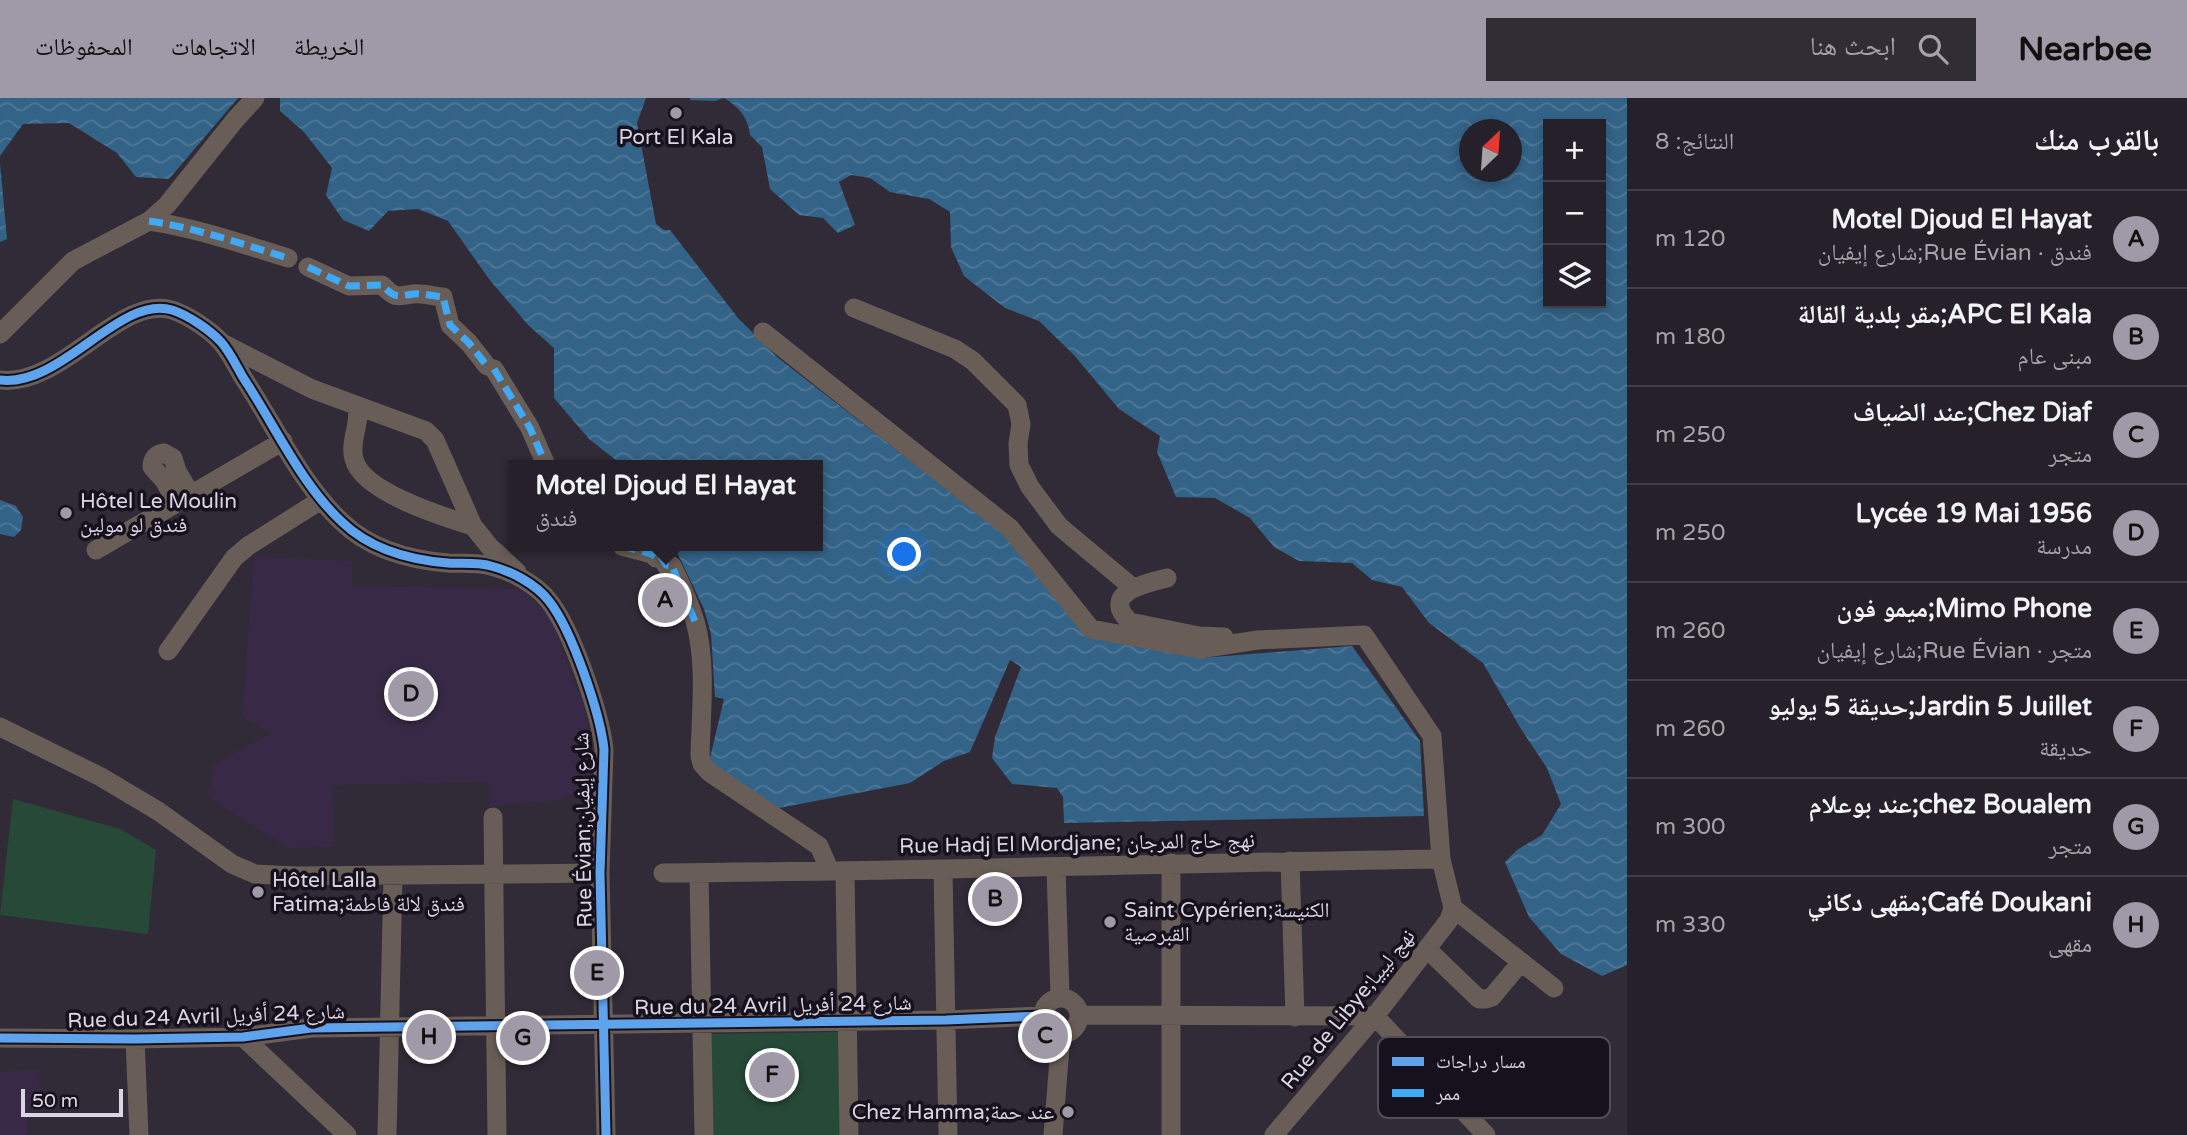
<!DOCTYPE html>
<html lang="ar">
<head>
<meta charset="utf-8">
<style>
	:root { --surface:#252029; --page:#312d35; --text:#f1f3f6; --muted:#a3a3a8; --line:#423e46; --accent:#a099a7 }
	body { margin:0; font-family:"Varela Round","Noto Naskh Arabic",sans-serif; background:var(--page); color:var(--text); direction:rtl }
	.controls { position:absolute; right:21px; top:21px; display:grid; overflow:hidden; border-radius:0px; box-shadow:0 4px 10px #0003 }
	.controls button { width:63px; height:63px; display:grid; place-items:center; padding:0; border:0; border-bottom:2px solid var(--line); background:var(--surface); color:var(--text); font:35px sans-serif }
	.compass { position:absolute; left:1459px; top:21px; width:63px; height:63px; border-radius:50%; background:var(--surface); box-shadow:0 4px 10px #0003; rotate:25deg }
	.scale { position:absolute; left:21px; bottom:18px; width:102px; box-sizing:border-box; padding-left:7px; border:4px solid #dbd4e4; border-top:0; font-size:19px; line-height:24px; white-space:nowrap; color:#dbd4e4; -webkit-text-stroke:5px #16111c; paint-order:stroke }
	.you { position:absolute; left:905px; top:457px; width:24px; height:24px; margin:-18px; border:5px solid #fff; border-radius:50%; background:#1a73e8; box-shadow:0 0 0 10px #1a73e833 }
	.badge { display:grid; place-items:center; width:46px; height:46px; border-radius:50%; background:var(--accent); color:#111; font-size:23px; font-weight:700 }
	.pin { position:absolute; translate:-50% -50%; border:4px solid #fff; box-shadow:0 2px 7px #0006 }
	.popup { position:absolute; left:508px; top:362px; width:315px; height:91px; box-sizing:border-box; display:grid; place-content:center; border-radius:0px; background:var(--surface); filter:drop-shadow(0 2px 5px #0005); font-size:23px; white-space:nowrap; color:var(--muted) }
	.popup b { font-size:26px; color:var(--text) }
	.popup::after { content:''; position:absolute; left:50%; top:100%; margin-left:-14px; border:14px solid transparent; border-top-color:var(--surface) }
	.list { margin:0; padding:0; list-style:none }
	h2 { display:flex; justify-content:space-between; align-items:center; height:91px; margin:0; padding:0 28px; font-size:30px }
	h2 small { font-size:23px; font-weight:400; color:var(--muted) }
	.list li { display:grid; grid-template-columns:46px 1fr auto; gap:21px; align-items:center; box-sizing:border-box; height:98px; padding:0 28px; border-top:2px solid var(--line) }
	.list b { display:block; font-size:26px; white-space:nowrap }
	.list p { margin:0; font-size:23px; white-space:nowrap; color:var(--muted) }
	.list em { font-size:23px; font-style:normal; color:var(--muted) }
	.icon { flex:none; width:38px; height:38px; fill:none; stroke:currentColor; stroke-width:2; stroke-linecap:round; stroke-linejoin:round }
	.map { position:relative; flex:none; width:1627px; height:1037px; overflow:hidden; direction:ltr }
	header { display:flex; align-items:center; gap:42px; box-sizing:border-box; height:98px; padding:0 35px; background:var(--accent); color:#111 }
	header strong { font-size:33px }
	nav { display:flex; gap:38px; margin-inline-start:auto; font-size:24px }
	.search { width:490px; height:63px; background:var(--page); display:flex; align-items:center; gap:18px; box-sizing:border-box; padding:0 24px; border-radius:0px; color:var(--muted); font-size:26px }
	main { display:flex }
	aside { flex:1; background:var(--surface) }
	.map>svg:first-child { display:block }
	.built { fill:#382a46 }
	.garden { fill:#274938 }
	.water { fill:url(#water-waves); fill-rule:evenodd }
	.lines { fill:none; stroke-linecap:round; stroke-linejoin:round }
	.minor { stroke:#695d57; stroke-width:19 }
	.quiet { stroke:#3fa9f5; stroke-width:7; stroke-dasharray:14 7; stroke-linecap:butt }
	.cycleway-casing { stroke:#16111c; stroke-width:13 }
	.cycleway { stroke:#60a3ed; stroke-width:9 }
	.poi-dot { fill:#a099a7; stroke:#16111c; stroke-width:2.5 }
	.labels { text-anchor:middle; stroke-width:7; stroke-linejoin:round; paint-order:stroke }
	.poi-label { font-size:21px; fill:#dbd4e4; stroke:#16111c; text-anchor:start }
	.street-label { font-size:21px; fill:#dbd4e4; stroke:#16111c }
	.key { fill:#16111c; stroke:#514c58; stroke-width:2 }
	.key-label { font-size:19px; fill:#dbd4e4 }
</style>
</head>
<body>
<header>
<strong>Nearbee</strong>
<div class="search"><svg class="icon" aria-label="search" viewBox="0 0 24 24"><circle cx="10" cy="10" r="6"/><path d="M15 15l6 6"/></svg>ابحث هنا</div>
<nav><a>الخريطة</a><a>الاتجاهات</a><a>المحفوظات</a></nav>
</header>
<main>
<aside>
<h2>بالقرب منك<small>النتائج: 8</small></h2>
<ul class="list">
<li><span class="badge">A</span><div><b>Motel Djoud El Hayat</b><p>فندق · Rue Évian;شارع إيفيان</p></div><em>120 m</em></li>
<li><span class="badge">B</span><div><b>APC El Kala;مقر بلدية القالة</b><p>مبنى عام</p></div><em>180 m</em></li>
<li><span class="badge">C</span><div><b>Chez Diaf;عند الضياف</b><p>متجر</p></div><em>250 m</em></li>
<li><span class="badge">D</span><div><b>Lycée 19 Mai 1956</b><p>مدرسة</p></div><em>250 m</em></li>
<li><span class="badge">E</span><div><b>Mimo Phone;ميمو فون</b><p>متجر · Rue Évian;شارع إيفيان</p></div><em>260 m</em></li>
<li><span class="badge">F</span><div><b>Jardin 5 Juillet;حديقة 5 يوليو</b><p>حديقة</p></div><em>260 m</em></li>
<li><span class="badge">G</span><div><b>chez Boualem;عند بوعلام</b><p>متجر</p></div><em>300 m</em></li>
<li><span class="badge">H</span><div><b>Café Doukani;مقهى دكاني</b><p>مقهى</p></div><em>330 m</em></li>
</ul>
</aside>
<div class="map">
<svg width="1627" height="1037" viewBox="0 0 1627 1037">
	<defs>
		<pattern id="water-waves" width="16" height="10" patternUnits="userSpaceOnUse" patternTransform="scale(1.75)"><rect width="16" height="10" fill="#336387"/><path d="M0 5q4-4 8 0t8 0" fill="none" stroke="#507898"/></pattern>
	</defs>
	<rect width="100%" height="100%" fill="#312b37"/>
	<path class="built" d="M254 459 352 463V488L522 491 551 521 586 614 591 647V670L588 684 576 695 556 702 489 708V684L333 687 334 749 288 750 207 698 215 665 271 635 242 619Z
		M39 972 41 1009H27V1037H0V974Z"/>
	<path class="garden" d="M13 701 120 731 156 752 148 836 0 817Z
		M838 934 840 1037H707L705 936Z"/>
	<path class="water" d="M0 0H238L169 81 136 79 117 55 69 25 23 26 0 58Z
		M280 0H646L637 25 656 126 664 132H670L738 220 777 259 1006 437 1085 538 1201 560 1352 548 1420 643 1424 718 1064 725 1063 699 1057 690 1012 686 992 660 995 639 1021 569 1010 562 970 654 944 663 910 685 779 710 713 669 710 660 724 601 715 599 711 536 704 511 674 448H817V367H622L589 341 554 300V250L529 228 489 181 448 123 418 111 388 113 369 133 343 122 326 97 332 70 304 34 280 13Z
		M690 0H1627V867L1602 878 1561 856 1529 819 1505 764 1517 752 1542 737 1561 706 1547 670 1521 631 1483 565 1429 525 1402 489 1372 482 1352 465 1299 463 1274 449 1250 420 1215 400 1176 399 1157 354 1160 338 1119 311 1074 257 1039 223 1005 210 964 178 951 149 950 114 929 101 890 94 870 80 851 77 839 84 855 127 838 135 823 120 799 117 770 91 762 49 750 37C748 19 739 9 724 0L715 3 690 2ZM1548 26H1601V205H1548ZM1470 32H1512V74H1470Z
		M0 65 7 141 0 144Z
		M0 402 16 408 23 419 21 432 14 439 0 436Z"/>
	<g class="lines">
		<path class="minor" d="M149 123C197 130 242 146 288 160
			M308 169 349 188 382 187C395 200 396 199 413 196 422 195 433 198 443 199L450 227 469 245 487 268
			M854 210 955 251 973 263 1017 307 1021 326 1018 346 1019 367 1030 389 1059 428 1132 489
			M763 234 1010 430 1091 531 1199 551 1258 542 1364 537 1432 638 1441 761
			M0 236 73 163 149 123 167 107 235 22 255 0
			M222 245 312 291 426 333 435 342 473 428 489 448 517 474
			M494 271 530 330 546 367
			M0 282C61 290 120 196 172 212 188 217 210 232 221 244 231 255 238 272 246 284 276 330 302 387 342 424 371 452 410 462 448 465 463 466 477 464 491 468 511 473 536 486 549 503 572 532 600 615 604 651L600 775 606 1037
			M357 308C361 326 349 343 354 361 362 394 444 419 473 428
			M176 404 164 382 152 369C152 361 156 356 164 355L173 360 177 373 191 397
			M622 448 652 456 656 460 660 457 666 467 672 468C681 486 689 504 695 523 707 566 701 614 700 658L702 666 709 674 819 748 830 773
			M96 452 283 343
			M1167 480C1146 485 1099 495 1130 524L1199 538 1224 539
			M168 553 234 460 248 448 321 402
			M0 629 101 679 158 713 232 766 255 776 296 778 600 775
			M493 719 497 1037
			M1290 763 1295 919
			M1171 765V1037
			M1056 770 1060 899
			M943 772 948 1037
			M845 773 849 1037
			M663 775C923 773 1182 765 1441 761L1453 810
			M699 775 704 1037
			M1453 810 1554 890
			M1427 851 1479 901H1485L1492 899 1521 864
			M1043 918a18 18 0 1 1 36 0a18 18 0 1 1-36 0Z
			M1079 917 1375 918 1486 1037
			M243 939 347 1037
			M0 940 135 941 243 939 311 930 946 922 1042 918
			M135 941 139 1037
			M387 1037 393 778
			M1053 1037 1061 936
			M1274 1037 1375 918 1449 822 1453 810"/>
		<path class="quiet" d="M149 123C197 130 242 146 288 160
			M308 169 349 188 382 187C395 200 396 199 413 196 422 195 433 198 443 199L450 227 469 245 487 268
			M494 271 530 330 546 367
			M622 448 652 456 656 460 660 457 666 467 672 468 696 526"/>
		<g class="cycleway-casing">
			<path id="cycleway" d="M0 282C61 290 120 196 172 212 188 217 210 232 221 244 231 255 238 272 246 284 276 330 302 387 342 424 371 452 410 462 448 465 463 466 477 464 491 468 511 473 536 486 549 503 572 532 600 615 604 651L600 775 606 1037
				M0 940 135 941 243 939 311 930 946 922 1042 918"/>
		</g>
		<use href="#cycleway" class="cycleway"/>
	</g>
	<g class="poi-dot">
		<circle cx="676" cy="15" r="7"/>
		<circle cx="66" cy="415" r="7"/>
		<circle cx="258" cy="794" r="7"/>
		<circle cx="1110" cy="824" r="7"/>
		<circle cx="1068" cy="1014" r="7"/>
	</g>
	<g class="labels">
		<g class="poi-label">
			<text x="676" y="46" text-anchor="middle">Port El Kala</text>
			<text x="80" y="410">Hôtel Le Moulin<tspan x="80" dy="24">فندق لو مولين</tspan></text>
			<text x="272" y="789">Hôtel Lalla<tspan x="272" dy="24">Fatima;فندق لالة فاطمة</tspan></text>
			<text x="1124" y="819">Saint Cypérien;الكنيسة<tspan x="1124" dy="24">القبرصية</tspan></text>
			<text x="1054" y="1021" text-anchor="end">Chez Hamma;عند حمة</text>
		</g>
		<g class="street-label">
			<text transform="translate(583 732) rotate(-91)" y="7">Rue Évian;شارع إيفيان</text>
			<text transform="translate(1077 745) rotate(-1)" y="7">Rue Hadj El Mordjane; نهج حاج المرجان</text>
			<text transform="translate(773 907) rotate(-1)" y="7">Rue du 24 Avril شارع 24 أفريل</text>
			<text transform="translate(1348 911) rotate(-51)" y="7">Rue de Libye;نهج ليبيا</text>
			<text transform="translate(206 918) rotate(-2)" y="7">Rue du 24 Avril شارع 24 أفريل</text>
		</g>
	</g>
	<rect x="1378" y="939" width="232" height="81" rx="10" class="key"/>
	<rect x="1392" y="959" width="32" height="9" fill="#60a3ed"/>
	<rect x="1392" y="991" width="32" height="8" fill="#3fa9f5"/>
	<g class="key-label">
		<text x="1436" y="970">مسار دراجات</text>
		<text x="1436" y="1002">ممر</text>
	</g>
</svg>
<div class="controls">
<button>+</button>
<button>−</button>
<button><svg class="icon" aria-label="layers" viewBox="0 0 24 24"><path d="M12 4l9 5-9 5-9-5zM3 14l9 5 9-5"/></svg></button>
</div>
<svg class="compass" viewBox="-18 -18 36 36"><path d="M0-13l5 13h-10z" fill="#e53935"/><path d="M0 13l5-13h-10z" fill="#a3a3a8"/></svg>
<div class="scale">50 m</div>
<div class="you"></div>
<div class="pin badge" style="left:665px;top:502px">A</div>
<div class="popup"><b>Motel Djoud El Hayat</b>فندق</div>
<div class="pin badge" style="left:995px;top:801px">B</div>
<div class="pin badge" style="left:1045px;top:938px">C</div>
<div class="pin badge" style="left:411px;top:596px">D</div>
<div class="pin badge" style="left:597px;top:875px">E</div>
<div class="pin badge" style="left:772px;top:977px">F</div>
<div class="pin badge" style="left:523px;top:940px">G</div>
<div class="pin badge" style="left:429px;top:939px">H</div>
</div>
</main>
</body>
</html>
